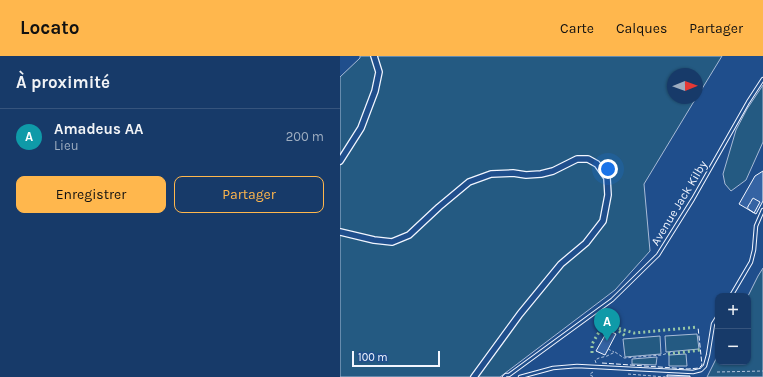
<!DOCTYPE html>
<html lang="fr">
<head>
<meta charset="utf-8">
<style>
	:root { --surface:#173a69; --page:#244571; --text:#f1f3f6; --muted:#9eadc0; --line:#36547d; --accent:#ffb74d }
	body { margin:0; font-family:Karla,sans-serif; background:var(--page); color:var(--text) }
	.controls { position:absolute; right:12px; bottom:12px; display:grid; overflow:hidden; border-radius:8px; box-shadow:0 1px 3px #0004 }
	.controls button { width:36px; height:36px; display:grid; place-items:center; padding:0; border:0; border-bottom:1px solid var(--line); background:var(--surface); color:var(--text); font:20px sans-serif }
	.compass { position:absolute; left:327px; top:12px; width:36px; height:36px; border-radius:50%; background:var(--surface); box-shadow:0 1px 3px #0004; rotate:89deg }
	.scale { position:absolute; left:12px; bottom:10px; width:88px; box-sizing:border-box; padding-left:4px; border:2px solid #f2f6ff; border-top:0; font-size:11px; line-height:14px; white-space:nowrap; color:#f2f6ff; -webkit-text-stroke:3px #1f4e8c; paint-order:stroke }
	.you { position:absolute; left:268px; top:113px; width:14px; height:14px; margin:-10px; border:3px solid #fff; border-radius:50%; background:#1a73e8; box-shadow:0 0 0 6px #1a73e833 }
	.badge { display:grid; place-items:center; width:26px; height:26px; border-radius:50%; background:var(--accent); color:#fff; font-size:13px; font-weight:700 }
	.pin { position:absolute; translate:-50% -33px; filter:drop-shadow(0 1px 2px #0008) }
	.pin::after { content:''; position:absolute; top:21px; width:14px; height:12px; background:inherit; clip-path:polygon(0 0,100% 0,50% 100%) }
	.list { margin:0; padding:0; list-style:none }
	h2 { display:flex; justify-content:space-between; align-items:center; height:52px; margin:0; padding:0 16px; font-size:17px }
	h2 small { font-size:13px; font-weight:400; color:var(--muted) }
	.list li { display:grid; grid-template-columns:26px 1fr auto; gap:12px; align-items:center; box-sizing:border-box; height:56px; padding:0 16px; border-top:1px solid var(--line) }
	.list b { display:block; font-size:15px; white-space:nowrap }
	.list p { margin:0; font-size:13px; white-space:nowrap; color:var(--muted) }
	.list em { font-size:13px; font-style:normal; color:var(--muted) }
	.actions { display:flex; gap:8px; padding:12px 16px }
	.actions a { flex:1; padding:9px 0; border:1px solid var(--accent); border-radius:8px; text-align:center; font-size:14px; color:var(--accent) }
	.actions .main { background:var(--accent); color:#111 }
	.map { position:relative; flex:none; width:423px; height:321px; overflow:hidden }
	header { display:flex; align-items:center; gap:24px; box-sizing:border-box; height:56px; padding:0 20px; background:var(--accent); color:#111 }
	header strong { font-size:19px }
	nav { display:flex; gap:22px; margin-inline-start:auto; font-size:14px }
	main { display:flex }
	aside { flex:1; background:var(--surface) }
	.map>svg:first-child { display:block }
	.green { fill:#245a82; stroke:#a8bbd7 }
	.building { fill:#3563a3; stroke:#f2f6ff }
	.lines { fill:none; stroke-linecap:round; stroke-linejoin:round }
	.service-casing { stroke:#f2f6ff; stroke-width:4.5 }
	.minor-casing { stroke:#f2f6ff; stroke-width:8 }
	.path { stroke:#b3c4dc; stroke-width:1; stroke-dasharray:3 2; stroke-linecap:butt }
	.service { stroke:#1f4e8c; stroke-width:2.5 }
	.minor { stroke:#1f4e8c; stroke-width:5.5 }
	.hedge { stroke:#97c8a6; stroke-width:3; stroke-dasharray:2 3; stroke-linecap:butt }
	.fence { stroke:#f2f6ff; stroke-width:1; stroke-dasharray:5 2; stroke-linecap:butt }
	.labels { text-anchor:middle; stroke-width:3; stroke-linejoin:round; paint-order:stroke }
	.street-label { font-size:12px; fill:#f2f6ff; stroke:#1f4e8c }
</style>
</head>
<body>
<header>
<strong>Locato</strong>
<nav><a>Carte</a><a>Calques</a><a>Partager</a></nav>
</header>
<main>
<aside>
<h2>À proximité<small></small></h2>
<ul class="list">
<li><span class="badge" style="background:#0f9aa8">A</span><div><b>Amadeus AA</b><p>Lieu</p></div><em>200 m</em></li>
</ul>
<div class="actions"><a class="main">Enregistrer</a><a>Partager</a></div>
</aside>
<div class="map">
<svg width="423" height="321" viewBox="0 0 423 321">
	<rect width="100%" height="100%" fill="#1f4e8c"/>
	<path class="green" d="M20 0H382L357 41V18H333V42H356L304 128 310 195 275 234 160 321H0V21L20 2Z
		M423 29V86L406 124 391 135 385 128 383 118 396 74 407 53Z
		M423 212V321H367L378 299V306H408V240L418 220Z
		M357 278 359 293 326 296 325 280Z
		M320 280 321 298 285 301 283 283Z
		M346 298 347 310H329V299Z
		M317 301 316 309 292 308V303Z"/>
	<path class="building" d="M423 115V145L416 158 399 148 415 120Z
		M413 142 420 146 414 157 407 152Z
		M268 274 276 278 265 299 256 295Z
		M327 319 350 320V321H327Z"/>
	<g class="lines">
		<g class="service-casing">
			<path id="service" d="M391 240 411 206 414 194 416 170 423 154
				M164 321 166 319H169L272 244 318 199 353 143 408 46 423 23
				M180 321 213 312 237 310 353 316 361 314 365 310 368 299 373 268 378 260"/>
		</g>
		<g class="minor-casing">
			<path id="minor" d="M0 105 21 72 35 35 39 16 34 0
				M0 176 34 184 52 186 69 179 99 151 129 126 151 118 173 117 186 119 201 118 213 115 237 103H248L257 108 267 122 268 139 263 165 246 187 221 208 180 258 134 321"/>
		</g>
		<path class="path" d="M407 153 413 142
			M268 293 274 296
			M256 307 255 304 259 302 267 300 275 296 284 302 322 299 331 296
			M253 316 250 318V319L254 321
			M377 316 423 315
			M288 318 325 321V319"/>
		<use href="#service" class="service"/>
		<use href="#minor" class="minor"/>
		<path class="hedge" d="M275 272 287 281
			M252 297V288L265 266 274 271 294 277 358 271
			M328 298 360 294"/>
		<path class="fence" d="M262 307 348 313 359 312 362 309 358 271"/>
	</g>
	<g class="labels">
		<g class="street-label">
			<text transform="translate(339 147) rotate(-59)" y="4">Avenue Jack Kilby</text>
		</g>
	</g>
</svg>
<div class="controls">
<button>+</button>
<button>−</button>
</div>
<svg class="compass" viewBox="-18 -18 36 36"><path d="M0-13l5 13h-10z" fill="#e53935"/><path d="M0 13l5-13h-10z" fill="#9eadc0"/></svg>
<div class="scale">100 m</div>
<div class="you"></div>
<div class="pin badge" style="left:267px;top:285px;background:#0f9aa8">A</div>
</div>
</main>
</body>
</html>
